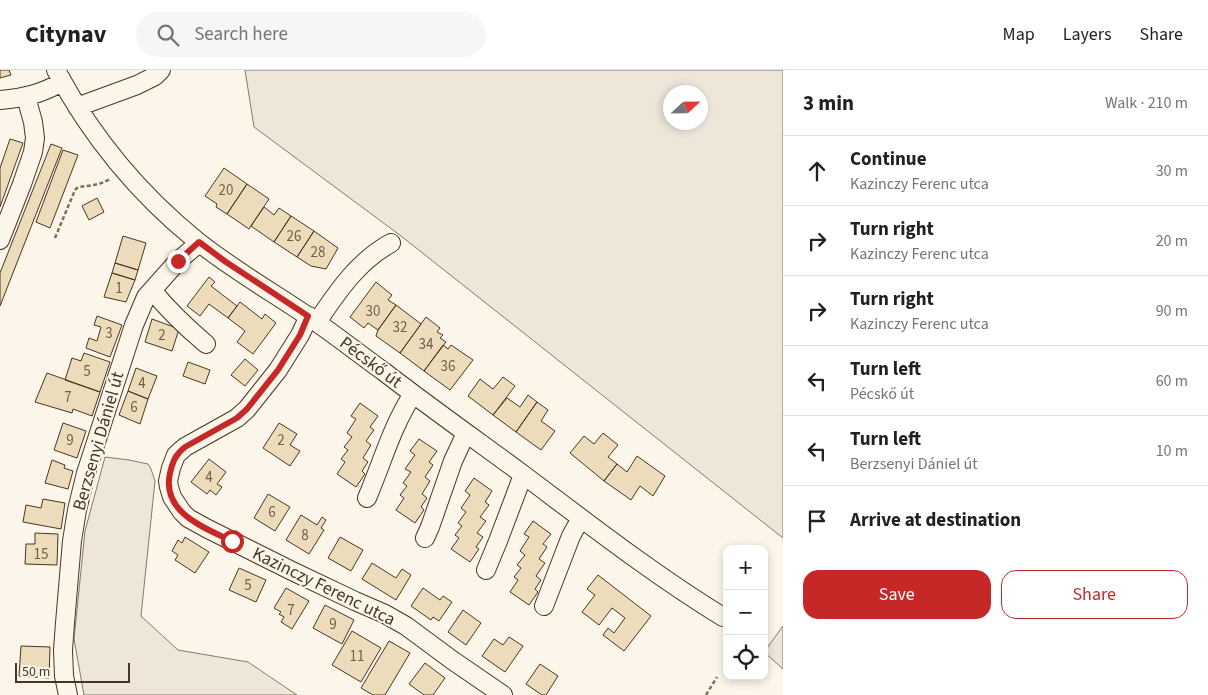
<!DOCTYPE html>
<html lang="en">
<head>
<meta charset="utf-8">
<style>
	:root { --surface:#fff; --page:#f6f6f6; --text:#202124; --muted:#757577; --line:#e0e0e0; --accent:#c62828 }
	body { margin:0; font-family:"Source Sans 3",sans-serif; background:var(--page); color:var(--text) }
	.controls { position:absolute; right:15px; bottom:15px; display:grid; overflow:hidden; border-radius:10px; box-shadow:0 2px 8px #0003 }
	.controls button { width:45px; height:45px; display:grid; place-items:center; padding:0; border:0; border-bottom:1px solid var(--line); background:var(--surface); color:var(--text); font:25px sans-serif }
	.compass { position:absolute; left:663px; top:15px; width:45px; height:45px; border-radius:50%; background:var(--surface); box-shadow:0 2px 8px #0003; rotate:68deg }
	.scale { position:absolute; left:15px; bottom:12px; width:115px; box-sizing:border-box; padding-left:5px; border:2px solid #4a3520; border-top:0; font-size:14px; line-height:18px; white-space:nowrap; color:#4a3520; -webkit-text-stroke:4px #fbf6e9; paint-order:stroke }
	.stop { position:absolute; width:15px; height:15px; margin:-11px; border:4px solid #c62828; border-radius:50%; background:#fff }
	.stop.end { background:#c62828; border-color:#fff; box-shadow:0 1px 5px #0008 }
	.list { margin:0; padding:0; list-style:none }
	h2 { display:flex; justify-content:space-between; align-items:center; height:65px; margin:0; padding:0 20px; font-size:21px }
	h2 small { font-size:16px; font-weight:400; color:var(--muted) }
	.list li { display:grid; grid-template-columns:32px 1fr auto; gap:15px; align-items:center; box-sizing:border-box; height:70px; padding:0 20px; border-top:1px solid var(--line) }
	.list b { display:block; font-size:19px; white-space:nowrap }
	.list p { margin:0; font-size:16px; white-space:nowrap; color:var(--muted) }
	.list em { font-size:16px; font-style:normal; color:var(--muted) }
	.actions { display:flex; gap:10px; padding:15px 20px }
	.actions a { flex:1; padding:11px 0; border:1px solid var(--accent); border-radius:15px; text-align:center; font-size:18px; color:var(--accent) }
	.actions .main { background:var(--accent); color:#fff }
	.icon { flex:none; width:28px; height:28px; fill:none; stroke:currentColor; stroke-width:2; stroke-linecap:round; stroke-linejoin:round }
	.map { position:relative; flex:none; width:783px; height:625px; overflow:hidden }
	header { display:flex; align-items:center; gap:30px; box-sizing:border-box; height:70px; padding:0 25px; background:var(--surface); border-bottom:1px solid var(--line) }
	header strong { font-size:24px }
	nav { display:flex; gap:28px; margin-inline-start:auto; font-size:18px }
	.search { width:350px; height:45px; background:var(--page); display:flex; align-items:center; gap:12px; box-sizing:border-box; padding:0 18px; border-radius:28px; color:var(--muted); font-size:19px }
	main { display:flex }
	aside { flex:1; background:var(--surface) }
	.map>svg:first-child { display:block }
	.green { fill:#ede6d9; stroke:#887966; fill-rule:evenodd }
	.building { fill:#ecdcbc; stroke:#4a3520 }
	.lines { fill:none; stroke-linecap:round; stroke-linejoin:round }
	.minor-casing { stroke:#4a3520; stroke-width:20 }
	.path { stroke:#7f6f5c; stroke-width:2.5; stroke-dasharray:4 2.5; stroke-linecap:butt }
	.minor { stroke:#fbf6e9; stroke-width:18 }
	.route { stroke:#c62828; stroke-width:6 }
	.labels { text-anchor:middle; stroke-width:4; stroke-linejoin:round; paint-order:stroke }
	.number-label { font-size:15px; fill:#725f47 }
	.street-label { font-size:18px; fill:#4a3520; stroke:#fbf6e9 }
</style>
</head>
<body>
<header>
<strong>Citynav</strong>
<div class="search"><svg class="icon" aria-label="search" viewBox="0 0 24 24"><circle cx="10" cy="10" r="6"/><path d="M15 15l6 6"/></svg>Search here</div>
<nav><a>Map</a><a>Layers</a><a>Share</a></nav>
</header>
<main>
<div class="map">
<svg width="783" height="625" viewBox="0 0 783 625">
	<rect width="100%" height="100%" fill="#fbf6e9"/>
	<path class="green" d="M245 0H783V468L401 166 254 57ZM670 22H700V52H670Z
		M105 387 129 390 148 394 151 399 155 411 141 546 178 580 248 592 297 625H84L74 569 85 461Z
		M783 556V599L764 582Z"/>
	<path class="building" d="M0 0H9L11 5 0 8Z
		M10 69 23 73 0 137V98Z
		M51 74 62 78 0 236V203Z
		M63 80 78 85 50 158 36 152Z
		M224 98 247 114 227 144 216 137 217 134 205 126Z
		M247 114 269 129 249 159 227 144Z
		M97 128 104 142 89 150 82 136Z
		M264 137 274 145 279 138 291 146 274 172 251 156Z
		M291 146 314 161 297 187 274 172Z
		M314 161 338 178 326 199 311 196 297 187Z
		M123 166 146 173 138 200 115 193Z
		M115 193 138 200 135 210 112 203Z
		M112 203 135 210 126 232 104 227Z
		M209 207 215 212 211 216 237 236 228 248 209 234 200 246 187 236Z
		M376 212 392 225 388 230 396 235 378 260 368 253 364 258 350 247Z
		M240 232 262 249 265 244 276 253 253 284 237 272 245 261 228 248Z
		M396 235 421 254 400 283 376 266 378 260Z
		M97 246 122 255 110 287 86 278 89 268 97 271 101 257 94 255Z
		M426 247 440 258 437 262 443 265 440 268 446 272 424 301 400 283Z
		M152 249 179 259 172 281 145 272Z
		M443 275 448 279 451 275 473 290 450 320 424 301Z
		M84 283 110 292 100 322 65 310 72 288 81 291Z
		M245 289 258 300 245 316 231 305Z
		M188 292 210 300 205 314 183 306Z
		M136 298 157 306 148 329 128 321Z
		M47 303 100 322 92 346 73 339 72 343 35 332Z
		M503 307 515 316 493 345 468 326 480 309 493 319Z
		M128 321 148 329 140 354 119 345Z
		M528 325 537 332 516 362 493 345 507 328 520 337Z
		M537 332 548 340 541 351 555 361 541 380 516 362Z
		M360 333 378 346 370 357 374 360 366 371 371 375 363 388 368 392 362 401 365 404 356 417 337 404 345 392 341 389 348 380 344 377 352 367 347 363 356 349 351 346Z
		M63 353 86 361 77 388 54 380Z
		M279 353 297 364 290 375 300 381 290 396 263 378Z
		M603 363 618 375 608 387 617 394 604 411 570 383 584 366 594 374Z
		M419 369 437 381 429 392 433 395 425 407 430 411 422 424 427 428 421 437 424 440 415 453 396 440 404 428 400 425 407 416 403 413 411 402 405 399 415 385 410 381Z
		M637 386 665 406 653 426 640 416 631 430 604 411 617 394 627 402Z
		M209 389 226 402 217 414 222 417 216 425 210 420 207 424 191 412Z
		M52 390 65 395 64 398 73 401 68 419 45 413Z
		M474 408 492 421 485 432 489 435 480 447 486 451 477 463 483 467 476 477 479 479 470 492 451 479 459 468 455 465 462 456 458 453 466 442 461 438 470 425 465 421Z
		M268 424 290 437 275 461 254 448Z
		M43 429 65 433 61 459 23 452 26 435 41 438Z
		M301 445 317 455 322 447 326 450 321 458 324 460 309 484 286 470Z
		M533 451 551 464 543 474 547 477 539 489 545 493 536 506 541 510 535 519 538 522 529 535 510 522 518 510 514 507 521 498 517 495 525 485 520 481 529 467 524 464Z
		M35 463 58 464 57 495 25 494 26 474H35Z
		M185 467 209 482 195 503 175 490 178 485 172 481 178 470 182 473Z
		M340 467 363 480 351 501 328 488Z
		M372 493 396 508 402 499 411 505 396 530 362 509Z
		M239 498 266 510 256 532 229 520Z
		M598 505 651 546 624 581 603 565 608 558 614 563 625 548 612 538 599 555 582 542 595 525 587 519Z
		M286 518 309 531 292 559 281 552 284 547 279 544 281 542 274 538Z
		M423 518 440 530 443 526 452 532 439 551 433 547 431 550 411 536Z
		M325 535 354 550 342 574 313 558Z
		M463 540 481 553 466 575 448 562Z
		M352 561 381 578 361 612 332 595Z
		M509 567 523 576 505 602 482 586 494 569 503 575Z
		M389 571 410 583 385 625H373L361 618Z
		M21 576 50 577 49 608 19 606Z
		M425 593 445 608 433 625H424L409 614Z
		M540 594 558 606 546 625H542L526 614Z"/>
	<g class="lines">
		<g class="minor-casing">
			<path id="minor" d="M56 0C91 66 139 124 197 171 232 199 272 222 309 247 334 264 358 283 383 301 427 335 472 367 517 400 584 450 651 503 723 547
				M0 30C24 28 41 24 62 12
				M77 37 137 15 155 6 161 0
				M0 170 22 114 33 82 35 68 33 52 26 27
				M152 220C168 240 186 257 206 274
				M309 246 300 265 278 300 247 339 237 348 185 377 176 385 171 398 168 411 169 417 172 427 182 442 188 448 206 458 292 501 355 531 385 544 406 556 452 590 503 625
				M317 252C338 221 358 191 391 173
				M367 428C382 393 392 356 413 324
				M425 468 430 457 453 391 466 363
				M486 500 498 471 523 405
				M544 536 571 466 581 448
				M68 625 64 606 63 580 65 553 72 471 77 440 86 403 134 255 146 227 178 191 199 173"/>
		</g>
		<path class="path" d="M55 168 75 120 78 117C91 115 98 116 110 109
			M706 625 717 607"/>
		<use href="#minor" class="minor"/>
	</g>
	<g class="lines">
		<path class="route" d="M178 191 199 172 226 192 308 246 300 265 278 300 247 339 237 348 185 377C175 385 173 391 170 403 161 442 204 458 232 471"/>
	</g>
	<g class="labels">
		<g class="number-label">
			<text x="226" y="125">20</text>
			<text x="294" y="171">26</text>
			<text x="318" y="187">28</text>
			<text x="119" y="223">1</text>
			<text x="373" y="246">30</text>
			<text x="400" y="262">32</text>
			<text x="109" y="268">3</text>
			<text x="162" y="270">2</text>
			<text x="426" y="279">34</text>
			<text x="448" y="301">36</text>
			<text x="87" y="306">5</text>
			<text x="142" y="318">4</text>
			<text x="68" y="332">7</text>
			<text x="134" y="342">6</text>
			<text x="70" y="375">9</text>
			<text x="281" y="375">2</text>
			<text x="209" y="412">4</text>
			<text x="272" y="447">6</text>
			<text x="305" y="470">8</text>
			<text x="41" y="489">15</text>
			<text x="248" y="520">5</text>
			<text x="291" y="545">7</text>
			<text x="333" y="559">9</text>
			<text x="357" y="591">11</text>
		</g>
		<g class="street-label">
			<text transform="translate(371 292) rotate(37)" y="6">Pécskő út</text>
			<text transform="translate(98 371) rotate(-74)" y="6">Berzsenyi Dániel út</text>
			<text transform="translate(324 516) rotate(26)" y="6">Kazinczy Ferenc utca</text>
		</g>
	</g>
</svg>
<div class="controls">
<button>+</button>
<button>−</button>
<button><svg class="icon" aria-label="locate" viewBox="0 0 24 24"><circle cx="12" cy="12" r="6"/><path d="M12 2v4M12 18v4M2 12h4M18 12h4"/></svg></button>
</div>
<svg class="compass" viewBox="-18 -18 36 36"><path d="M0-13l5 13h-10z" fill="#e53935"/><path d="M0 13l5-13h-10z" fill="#757577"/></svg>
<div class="scale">50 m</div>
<div class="stop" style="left:232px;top:471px"></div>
<div class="stop end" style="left:178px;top:191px"></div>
</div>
<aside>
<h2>3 min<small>Walk · 210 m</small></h2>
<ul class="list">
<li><svg class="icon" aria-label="ahead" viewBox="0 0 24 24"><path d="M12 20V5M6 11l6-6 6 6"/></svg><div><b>Continue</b><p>Kazinczy Ferenc utca</p></div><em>30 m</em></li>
<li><svg class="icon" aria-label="right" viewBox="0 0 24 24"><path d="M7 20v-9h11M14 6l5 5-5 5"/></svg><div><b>Turn right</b><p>Kazinczy Ferenc utca</p></div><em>20 m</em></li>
<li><svg class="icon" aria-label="right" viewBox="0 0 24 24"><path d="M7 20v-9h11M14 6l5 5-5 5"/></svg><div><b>Turn right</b><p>Kazinczy Ferenc utca</p></div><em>90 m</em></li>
<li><svg class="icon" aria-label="left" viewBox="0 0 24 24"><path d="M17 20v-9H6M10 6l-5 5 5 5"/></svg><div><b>Turn left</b><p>Pécskő út</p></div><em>60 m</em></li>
<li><svg class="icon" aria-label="left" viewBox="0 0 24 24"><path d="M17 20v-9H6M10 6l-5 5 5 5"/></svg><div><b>Turn left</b><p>Berzsenyi Dániel út</p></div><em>10 m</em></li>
<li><svg class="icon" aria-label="arrive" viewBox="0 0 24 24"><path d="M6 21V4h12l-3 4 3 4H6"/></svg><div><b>Arrive at destination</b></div></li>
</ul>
<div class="actions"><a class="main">Save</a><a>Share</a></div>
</aside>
</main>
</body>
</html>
